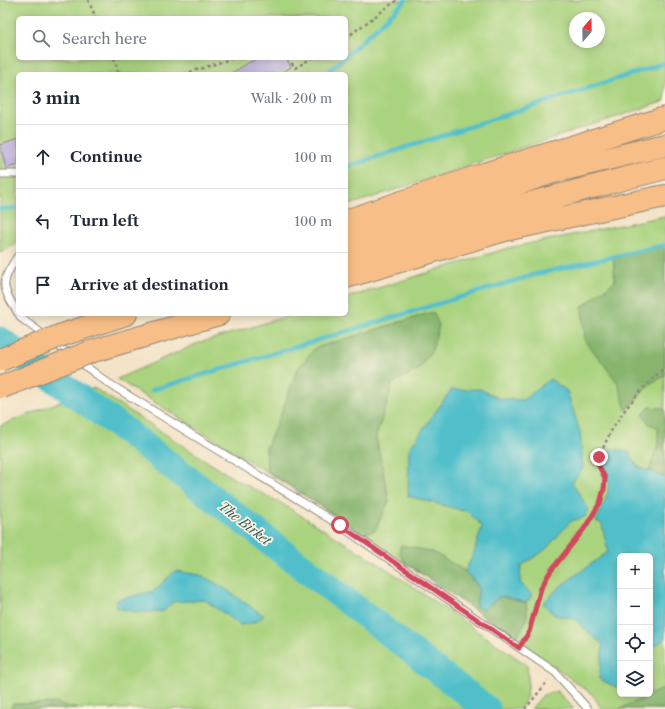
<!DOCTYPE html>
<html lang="en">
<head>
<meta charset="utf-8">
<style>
	:root { --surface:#fff; --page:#f6f6f7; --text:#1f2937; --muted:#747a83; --line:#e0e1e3 }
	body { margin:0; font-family:"Libre Caslon Text",serif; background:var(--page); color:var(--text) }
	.controls { position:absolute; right:12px; bottom:12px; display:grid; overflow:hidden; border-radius:6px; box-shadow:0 2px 10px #0003 }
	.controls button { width:36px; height:36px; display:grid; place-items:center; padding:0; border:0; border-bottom:1px solid var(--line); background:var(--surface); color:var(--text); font:20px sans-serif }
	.compass { position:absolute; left:569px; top:12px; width:36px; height:36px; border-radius:50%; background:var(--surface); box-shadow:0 2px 10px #0003; rotate:20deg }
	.stop { position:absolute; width:12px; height:12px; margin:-9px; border:3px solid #d1495b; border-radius:50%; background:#fff }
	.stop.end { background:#d1495b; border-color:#fff; box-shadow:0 1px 4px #0008 }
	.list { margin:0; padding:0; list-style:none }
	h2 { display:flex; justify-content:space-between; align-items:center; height:52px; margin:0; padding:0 16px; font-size:17px }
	h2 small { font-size:13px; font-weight:400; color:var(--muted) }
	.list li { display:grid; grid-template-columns:26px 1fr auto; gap:12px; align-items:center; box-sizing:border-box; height:64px; padding:0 16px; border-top:1px solid var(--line) }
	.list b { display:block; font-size:15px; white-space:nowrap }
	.list em { font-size:13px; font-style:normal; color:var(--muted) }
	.icon { flex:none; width:22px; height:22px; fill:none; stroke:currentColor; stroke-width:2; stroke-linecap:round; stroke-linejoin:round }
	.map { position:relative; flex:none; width:665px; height:709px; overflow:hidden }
	.search { position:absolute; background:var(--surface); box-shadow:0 2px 10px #0003; left:16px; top:16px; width:332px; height:44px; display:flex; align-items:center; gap:10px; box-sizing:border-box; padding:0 14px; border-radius:6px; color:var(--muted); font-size:15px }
	.panel { position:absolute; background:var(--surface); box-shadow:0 2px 10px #0003; left:16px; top:72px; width:332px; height:244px; border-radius:6px }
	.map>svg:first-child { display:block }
	.green { fill:#aad37f; stroke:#6a7f55; fill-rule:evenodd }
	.forest { fill:#87b56e; stroke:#59704c }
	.water { fill:#51bfca; stroke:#3e757a }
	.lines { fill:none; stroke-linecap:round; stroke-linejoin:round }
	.stream { stroke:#51bfca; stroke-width:4.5 }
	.river { stroke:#51bfca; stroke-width:27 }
	.building { fill:#b3a4e0 }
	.lane-casing { stroke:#8f8779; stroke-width:9 }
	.highway-casing { stroke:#8f8779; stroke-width:24 }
	.path { stroke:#8f8779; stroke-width:2.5; stroke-dasharray:3 3; stroke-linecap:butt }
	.lane { stroke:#fff; stroke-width:7 }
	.highway { stroke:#f7be87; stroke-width:22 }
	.highway-bridge-casing { stroke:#8f8779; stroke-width:24; stroke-linecap:butt }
	.highway-bridge { stroke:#f7be87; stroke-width:22 }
	.route { stroke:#d1495b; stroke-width:5 }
	.labels { text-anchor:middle; stroke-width:3.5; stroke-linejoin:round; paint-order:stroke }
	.water-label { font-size:13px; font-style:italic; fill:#36575b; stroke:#fcf5e5 }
</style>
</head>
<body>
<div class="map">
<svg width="665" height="709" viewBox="0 0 665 709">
	<rect width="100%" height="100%" fill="#fcf5e5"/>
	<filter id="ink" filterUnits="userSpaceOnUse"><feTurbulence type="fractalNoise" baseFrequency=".025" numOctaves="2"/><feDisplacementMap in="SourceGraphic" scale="8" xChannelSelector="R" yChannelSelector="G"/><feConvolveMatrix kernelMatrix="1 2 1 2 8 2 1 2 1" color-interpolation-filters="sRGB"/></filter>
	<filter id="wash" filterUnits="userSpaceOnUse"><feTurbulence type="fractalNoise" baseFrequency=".012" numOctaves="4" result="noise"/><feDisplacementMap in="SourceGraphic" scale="16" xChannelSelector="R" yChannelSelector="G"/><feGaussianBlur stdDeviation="0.9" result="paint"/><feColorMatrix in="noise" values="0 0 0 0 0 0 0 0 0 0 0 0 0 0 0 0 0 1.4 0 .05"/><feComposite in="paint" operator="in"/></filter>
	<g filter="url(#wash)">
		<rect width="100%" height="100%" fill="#f3e3c7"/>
		<path class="green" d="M0 0H665V101L346 206V74H18V243L0 253ZM18 18H346V58H18ZM575 18H599V42H575Z
			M665 216V709H602L592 694 490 620 302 494 117 379 196 344 294 314H346V298L508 248ZM620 556H650V694H620Z
			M94 388 233 478 284 505 384 567 527 665C529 683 530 694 520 709H0V426Z
			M557 691 574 709H531L543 695Z"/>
		<path class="forest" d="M665 247V376L651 383 626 410 618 383 585 340 582 307 615 281 613 257Z
			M433 312 439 325 432 350 419 369 393 383 376 437 389 501 375 530 363 534 267 471 266 448 283 409 297 370 315 348Z
			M650 407 662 408 665 410V477L649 471 658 444V427L649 424 643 414Z
			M401 545 433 552 465 571 479 588 476 606 501 596 526 603C529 620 526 624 515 638L405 562 399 553Z
			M665 688V709H619Z
			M57 703 77 709H12V704Z"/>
		<path class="water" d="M550 379 567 391 580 432 583 468 572 483 588 508 585 517 571 521 545 550 521 566 520 582 532 595 526 603 501 596 482 610 476 606 479 587 465 571 474 553 482 526 468 512 408 496 409 449 451 390 480 389 500 399 523 400Z
			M608 448 629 452 637 466 665 477V638L650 651V556H620V685L616 687 599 679 603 645 574 619 554 615 543 603 562 585 608 552 602 524 596 521 607 496 609 483 602 461Z
			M175 571 200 575 221 586 264 616 253 623 240 625 205 600 173 602 164 611C147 613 131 613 116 607L117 600 154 591Z"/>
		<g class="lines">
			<path class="stream" d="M346 56 406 0
				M330 74 331 69 344 58
				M346 167 665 63
				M0 209 18 208
				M152 390 537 274 665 245
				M127 432 133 422"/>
			<path class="river" d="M0 340 127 432 487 709"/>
		</g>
		<g id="blocks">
			<path class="building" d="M257 58H286L291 67 280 74H230Z
				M18 139V165L6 168 0 145Z"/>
		</g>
	</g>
	<g filter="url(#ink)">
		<use href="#blocks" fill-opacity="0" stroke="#8f8779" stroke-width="1"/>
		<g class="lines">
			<g class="lane-casing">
				<path id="lane" d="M0 174H18
					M18 256C0 283 1 286 18 313
					M19 314 21 318 108 383 333 521 555 672 588 709"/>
			</g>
			<g class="highway-casing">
				<path id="highway" d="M346 221 487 173 665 118
					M346 241 553 172 665 145
					M346 260 451 224 665 168
					M346 277 505 230 665 196
					M62 335 126 314
					M90 352 219 314"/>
			</g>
			<path class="path" d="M88 0 96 18
				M346 38 397 0
				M114 58 119 74
				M288 58 295 68 312 58
				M184 74 234 58
				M524 639C537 618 536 591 550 571 566 548 589 529 600 503 603 496 607 484 604 477 603 472 598 468 598 463 598 457 602 451 604 446 617 415 640 390 665 367
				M525 709 548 681"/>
			<use href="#lane" class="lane"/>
			<use href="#highway" class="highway"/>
			<g class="highway-bridge-casing">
				<path id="highway-bridge" d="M0 360 62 335
					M2 387 90 352"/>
			</g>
			<use href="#highway-bridge" class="highway-bridge"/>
		</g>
	</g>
	<g class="lines" filter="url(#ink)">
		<path class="route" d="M340 525 519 648 529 632 541 588 550 572 584 529 600 503 604 489 605 478 598 464 599 457"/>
	</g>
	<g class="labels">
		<g class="water-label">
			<text transform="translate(245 523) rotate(38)" y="5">The Birket</text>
		</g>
	</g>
</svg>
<div class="controls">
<button>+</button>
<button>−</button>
<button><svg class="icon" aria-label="locate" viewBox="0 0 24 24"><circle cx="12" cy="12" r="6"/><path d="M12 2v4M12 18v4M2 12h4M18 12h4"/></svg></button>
<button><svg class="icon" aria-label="layers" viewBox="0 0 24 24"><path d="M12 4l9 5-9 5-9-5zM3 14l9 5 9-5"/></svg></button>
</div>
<svg class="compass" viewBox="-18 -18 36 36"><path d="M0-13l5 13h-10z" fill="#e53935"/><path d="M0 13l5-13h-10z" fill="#747a83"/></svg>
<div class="stop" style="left:340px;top:525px"></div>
<div class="stop end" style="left:599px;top:457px"></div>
<div class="search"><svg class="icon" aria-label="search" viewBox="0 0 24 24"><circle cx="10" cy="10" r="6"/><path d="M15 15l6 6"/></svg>Search here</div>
<section class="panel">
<h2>3 min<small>Walk · 200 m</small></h2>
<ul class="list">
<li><svg class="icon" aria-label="ahead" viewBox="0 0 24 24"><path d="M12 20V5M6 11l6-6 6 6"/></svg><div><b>Continue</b></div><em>100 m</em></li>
<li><svg class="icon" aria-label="left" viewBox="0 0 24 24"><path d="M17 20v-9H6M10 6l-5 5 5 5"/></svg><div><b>Turn left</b></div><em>100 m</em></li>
<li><svg class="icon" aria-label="arrive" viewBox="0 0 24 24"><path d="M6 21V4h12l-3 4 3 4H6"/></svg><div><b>Arrive at destination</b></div></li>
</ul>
</section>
</div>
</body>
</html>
